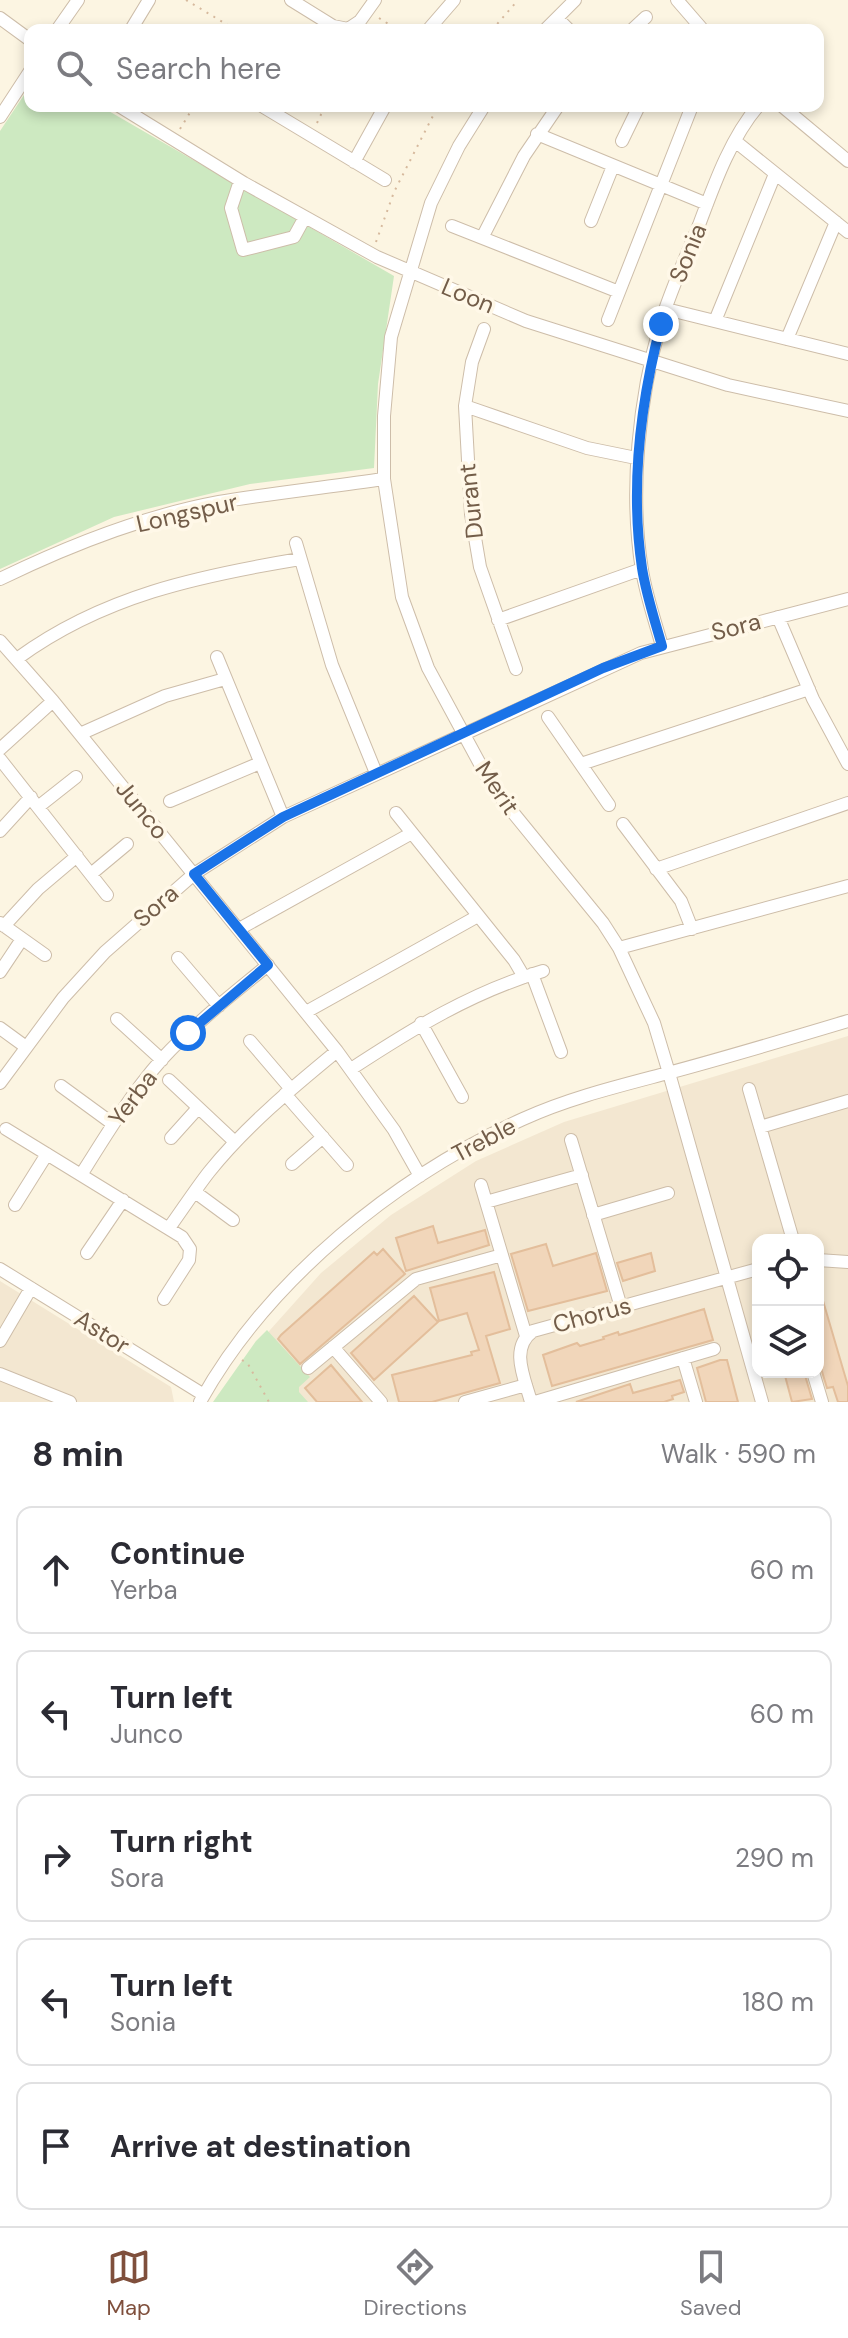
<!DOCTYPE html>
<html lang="en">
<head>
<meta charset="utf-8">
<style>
	:root { --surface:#fff; --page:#f7f7f7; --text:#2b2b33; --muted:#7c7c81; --line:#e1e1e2; --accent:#7f4f3c }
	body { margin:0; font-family:"DM Sans",sans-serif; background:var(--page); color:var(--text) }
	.controls { position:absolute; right:24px; bottom:24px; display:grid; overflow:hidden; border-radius:16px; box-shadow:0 4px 12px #0003 }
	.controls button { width:72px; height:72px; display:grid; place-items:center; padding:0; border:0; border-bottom:2px solid var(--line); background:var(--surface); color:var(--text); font:40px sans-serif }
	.stop { position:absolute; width:24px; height:24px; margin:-18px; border:6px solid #1a73e8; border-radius:50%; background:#fff }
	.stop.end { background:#1a73e8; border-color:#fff; box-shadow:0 2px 8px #0008 }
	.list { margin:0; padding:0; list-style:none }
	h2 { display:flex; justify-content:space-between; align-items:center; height:104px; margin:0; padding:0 32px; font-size:34px }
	h2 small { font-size:26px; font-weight:400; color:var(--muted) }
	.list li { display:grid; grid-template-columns:52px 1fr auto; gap:24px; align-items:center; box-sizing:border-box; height:128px; margin:0 16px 16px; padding:0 16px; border:2px solid var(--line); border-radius:16px }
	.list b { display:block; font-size:30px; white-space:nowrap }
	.list p { margin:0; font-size:26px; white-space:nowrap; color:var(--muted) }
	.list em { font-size:26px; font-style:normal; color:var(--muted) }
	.icon { flex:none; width:44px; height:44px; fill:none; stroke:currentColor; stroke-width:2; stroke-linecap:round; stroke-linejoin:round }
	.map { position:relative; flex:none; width:848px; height:1402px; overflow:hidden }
	.search { position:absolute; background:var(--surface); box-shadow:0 4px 12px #0003; left:24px; right:24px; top:24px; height:88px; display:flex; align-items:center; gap:20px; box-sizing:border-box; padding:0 28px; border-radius:16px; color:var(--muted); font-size:30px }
	.sheet { height:824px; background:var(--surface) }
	nav { display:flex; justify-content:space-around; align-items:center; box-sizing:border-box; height:112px; border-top:2px solid var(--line); background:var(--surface); font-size:22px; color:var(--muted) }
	nav a { display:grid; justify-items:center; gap:4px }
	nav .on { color:var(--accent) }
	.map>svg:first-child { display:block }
	.residential { fill:#f3e7d1; fill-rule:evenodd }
	.green { fill:#cde9c1 }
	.building { fill:#f1d6ba; stroke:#e3be9b; stroke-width:2 }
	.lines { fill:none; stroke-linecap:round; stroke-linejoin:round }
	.minor-casing { stroke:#cdbda9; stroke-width:14 }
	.path { stroke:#d6b99d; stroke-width:2; stroke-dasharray:2 6; stroke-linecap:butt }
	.minor { stroke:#fff; stroke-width:12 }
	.route { stroke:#1a73e8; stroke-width:10 }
	.labels { text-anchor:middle; stroke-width:7; stroke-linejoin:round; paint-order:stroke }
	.street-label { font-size:24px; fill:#735d49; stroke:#fff8e8 }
</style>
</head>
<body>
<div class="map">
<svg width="848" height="1402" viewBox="0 0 848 1402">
	<rect width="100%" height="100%" fill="#fcf5e2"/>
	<path class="residential" d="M848 1036V1402H217L270 1330 321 1273 391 1215 476 1161 564 1122ZM758 1240H818V1372H758Z
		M0 1281 171 1387 174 1402H0Z"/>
	<path class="green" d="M30 86V106H100L394 276 378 384 374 468 250 484 114 517 0 569V131Z
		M267 1330 310 1377 299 1387V1392L308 1402H213L256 1341Z"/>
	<path class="building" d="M433 1226 438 1243 485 1230 489 1245 406 1271 396 1238Z
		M546 1244 553 1266 596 1253 607 1291 528 1311 511 1254Z
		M383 1249 405 1274 300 1364 278 1339 281 1335 374 1252 377 1255Z
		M651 1253 655 1271 623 1281 617 1263Z
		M494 1272 510 1329 486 1336 500 1383 432 1402H399L392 1375 472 1355 471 1352 479 1350 467 1313 439 1321 430 1288Z
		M821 1294 848 1386V1402H838L833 1387 827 1388 818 1358V1295Z
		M414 1296 438 1322 374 1380 351 1353Z
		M704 1309 713 1340 552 1386 543 1355 577 1343 580 1346 604 1339 603 1337 618 1332 619 1335Z
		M720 1360H727L738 1402H706L697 1368Z
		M331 1365 341 1377 362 1402H317L305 1388Z
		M784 1372H804L812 1399 792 1402Z
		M680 1380 684 1392 672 1396 673 1399 664 1402H576L630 1384 633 1393Z"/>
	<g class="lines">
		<g class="minor-casing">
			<path id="minor" d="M291 0 333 26 348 29 360 21 375 0
				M677 0 703 30
				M0 18 30 40
				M557 18 569 30
				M57 30 78 0
				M135 30 132 28 149 0
				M428 30 454 0
				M545 30 575 0
				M632 30 646 17
				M119 106 244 183 377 257 526 321 728 385 848 411
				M262 106 385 180
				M484 106 459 146 431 203 391 337 384 416V479L402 597 428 668 493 788 603 923 619 948 654 1023 669 1073 762 1402
				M782 106 848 161
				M0 117 30 71
				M537 134 707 204
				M622 141 639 106
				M735 141 848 232
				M354 162 385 106
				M240 181 231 208 243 250 294 237 305 217
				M591 221 613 166
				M452 226 619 292
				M483 236 524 156 558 106
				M666 309 848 354
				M608 320 692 106
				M715 321 775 174
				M484 329 472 362 465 406 471 514 480 567 516 669
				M787 339 836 222
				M465 406 587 448 636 458
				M296 543 332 665 376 773
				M0 579C70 545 143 516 219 502 274 493 329 487 384 479
				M778 617 813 699 848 764
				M498 620 642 569
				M0 641 53 701 337 1051 394 1130 420 1176
				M662 646C655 621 646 595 642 570 629 491 639 398 661 322 671 289 686 257 699 225 714 185 730 139 758 106
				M217 657 283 817
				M18 658C103 596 198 576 300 559
				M548 717 609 805
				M80 734 165 696 225 679
				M0 749 53 701
				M0 759 107 895
				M581 764 809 689
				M170 801 260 763
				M38 807 76 777
				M396 813 514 960 524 977
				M623 824 681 901 692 929
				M0 831 31 797
				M656 869 848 803
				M91 874 127 844
				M0 923 45 955
				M4 926 38 889 77 856
				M239 929 412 833
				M619 948 848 886
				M178 958 219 1006
				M0 972 22 939
				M532 974 561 1052
				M306 1012 478 916
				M117 1019 162 1060
				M421 1023 462 1097
				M0 1028 26 1047
				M250 1041 291 1089
				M351 1069C412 1029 472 992 543 971
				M169 1080 235 1142
				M0 1083 63 998 105 952 194 874 283 817 641 653 848 599
				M61 1086 113 1124
				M749 1089 793 1240
				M285 1094 347 1165
				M760 1127 848 1101
				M6 1129 182 1237 190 1249 189 1260 164 1299
				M171 1138 198 1108
				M571 1140 621 1307
				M292 1164 323 1137
				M81 1175C106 1135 131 1094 162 1059 194 1024 232 995 268 965
				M481 1185 526 1336
				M195 1192 233 1220
				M486 1202 582 1175
				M15 1205 47 1154
				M593 1215 668 1193
				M169 1228C182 1210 195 1190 209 1172 246 1126 292 1088 337 1051
				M87 1253 123 1200
				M818 1260 848 1262
				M0 1269 204 1395
				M0 1341 31 1288
				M333 1347 381 1402
				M683 1358 696 1402
				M308 1368 416 1279 502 1255
				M813 1372 822 1402
				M0 1374 70 1402
				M200 1402C268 1279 397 1176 523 1119 569 1098 619 1086 668 1073 728 1057 788 1039 848 1021
				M465 1402 526 1385
				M531 1402C525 1379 509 1348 533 1331L758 1269
				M535 1402 714 1349"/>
		</g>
		<path class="path" d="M186 0 236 30
			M379 18 398 30
			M492 30 518 0
			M458 106V108
			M317 123 325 106
			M180 129 194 106
			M376 242 394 192 438 106
			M242 1360 248 1364 269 1402"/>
		<use href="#minor" class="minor"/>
	</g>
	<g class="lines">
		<path class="route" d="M188 1033 268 965 194 874 283 817 603 668 662 646C655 621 646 594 642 568 630 486 640 404 661 324"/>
	</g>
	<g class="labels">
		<g class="street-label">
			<text transform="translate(688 253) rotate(-68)" y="8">Sonia</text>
			<text transform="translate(468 296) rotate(23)" y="8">Loon</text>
			<text transform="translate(471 501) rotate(-96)" y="8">Durant</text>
			<text transform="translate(187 513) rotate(-13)" y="8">Longspur</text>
			<text transform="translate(736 627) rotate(-14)" y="8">Sora</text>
			<text transform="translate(497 788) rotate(56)" y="8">Merit</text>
			<text transform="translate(142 810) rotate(51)" y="8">Junco</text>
			<text transform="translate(156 906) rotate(-41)" y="8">Sora</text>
			<text transform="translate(133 1098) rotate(-53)" y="8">Yerba</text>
			<text transform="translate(484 1140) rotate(-28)" y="8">Treble</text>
			<text transform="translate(592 1315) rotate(-15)" y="8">Chorus</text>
			<text transform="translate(102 1332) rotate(32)" y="8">Astor</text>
		</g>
	</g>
</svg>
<div class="controls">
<button><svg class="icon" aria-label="locate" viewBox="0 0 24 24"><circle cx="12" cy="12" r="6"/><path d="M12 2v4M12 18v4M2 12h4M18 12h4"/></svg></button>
<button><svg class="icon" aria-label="layers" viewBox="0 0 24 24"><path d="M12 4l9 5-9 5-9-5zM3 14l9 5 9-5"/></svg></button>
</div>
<div class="stop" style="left:188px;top:1033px"></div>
<div class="stop end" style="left:661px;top:324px"></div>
<div class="search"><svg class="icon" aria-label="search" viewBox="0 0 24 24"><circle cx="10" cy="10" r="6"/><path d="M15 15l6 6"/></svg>Search here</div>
</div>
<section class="sheet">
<h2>8 min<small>Walk · 590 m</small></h2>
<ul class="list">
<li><svg class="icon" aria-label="ahead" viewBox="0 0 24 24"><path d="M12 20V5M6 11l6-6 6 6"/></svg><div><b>Continue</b><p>Yerba</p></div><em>60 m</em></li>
<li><svg class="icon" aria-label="left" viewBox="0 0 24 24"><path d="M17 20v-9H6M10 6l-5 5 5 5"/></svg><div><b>Turn left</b><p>Junco</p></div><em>60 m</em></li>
<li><svg class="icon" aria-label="right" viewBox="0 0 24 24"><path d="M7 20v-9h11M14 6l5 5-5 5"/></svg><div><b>Turn right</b><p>Sora</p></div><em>290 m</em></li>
<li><svg class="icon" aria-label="left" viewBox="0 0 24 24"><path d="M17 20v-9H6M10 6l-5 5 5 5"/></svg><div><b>Turn left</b><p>Sonia</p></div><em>180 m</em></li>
<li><svg class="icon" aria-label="arrive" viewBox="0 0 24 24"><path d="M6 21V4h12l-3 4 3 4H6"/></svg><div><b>Arrive at destination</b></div></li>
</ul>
</section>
<nav>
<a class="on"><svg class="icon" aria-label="map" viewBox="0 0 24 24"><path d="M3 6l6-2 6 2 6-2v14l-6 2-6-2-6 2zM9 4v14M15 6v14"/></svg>Map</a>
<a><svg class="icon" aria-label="directions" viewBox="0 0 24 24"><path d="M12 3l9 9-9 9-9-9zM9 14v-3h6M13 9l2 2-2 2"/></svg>Directions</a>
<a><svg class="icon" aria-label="saved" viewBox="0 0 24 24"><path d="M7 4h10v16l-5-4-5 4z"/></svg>Saved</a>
</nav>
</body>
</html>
